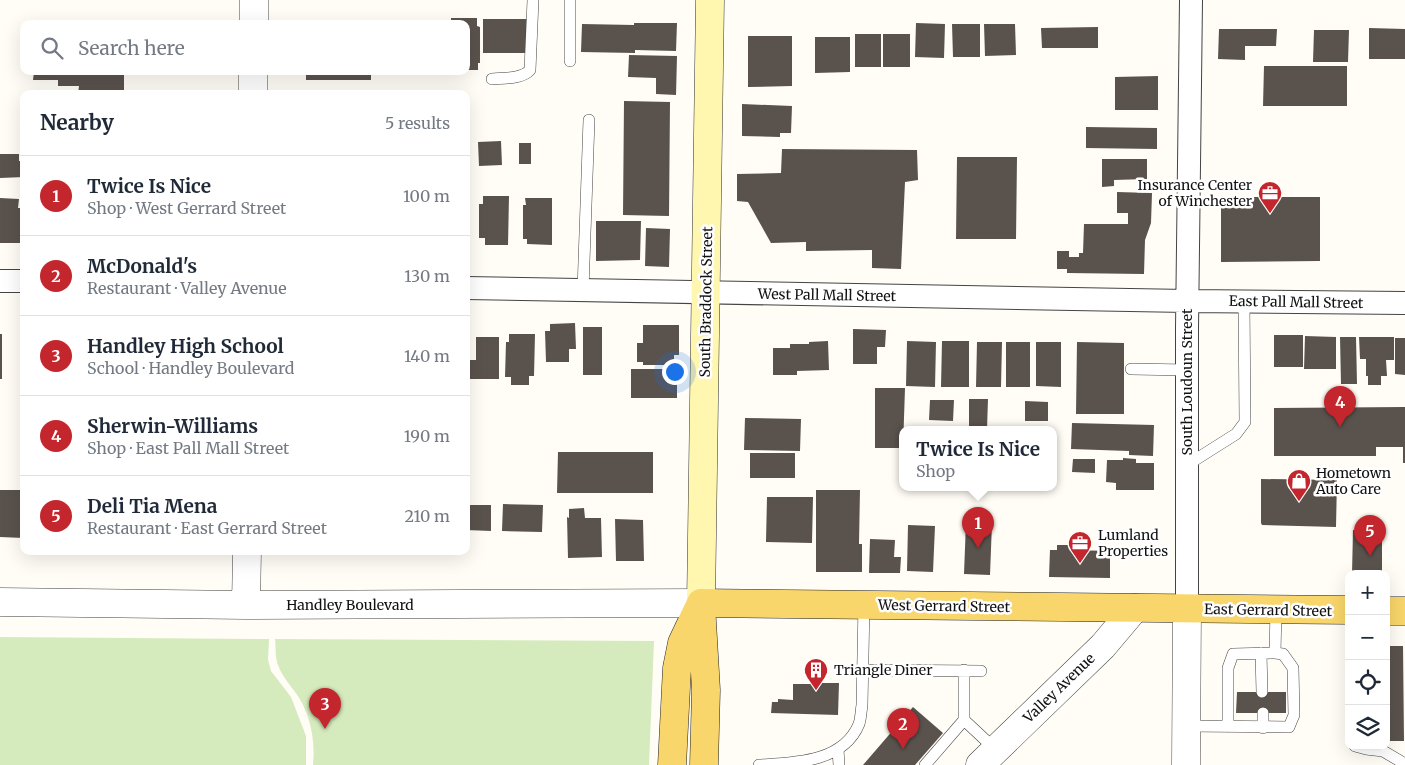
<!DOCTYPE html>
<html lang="en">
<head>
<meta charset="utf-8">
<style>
	:root { --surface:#fff; --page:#f2f2f3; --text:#1f2937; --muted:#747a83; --line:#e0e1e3; --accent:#c4262e }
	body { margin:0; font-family:Merriweather,serif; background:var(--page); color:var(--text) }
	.controls { position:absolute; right:15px; bottom:15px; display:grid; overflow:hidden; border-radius:10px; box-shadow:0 5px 20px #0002 }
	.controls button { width:45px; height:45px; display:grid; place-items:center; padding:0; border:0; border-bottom:1px solid var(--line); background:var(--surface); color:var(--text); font:25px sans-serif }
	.you { position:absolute; left:674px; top:371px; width:18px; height:18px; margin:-12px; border:4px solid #fff; border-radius:50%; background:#1a73e8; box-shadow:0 0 0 8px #1a73e833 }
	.badge { display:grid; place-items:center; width:32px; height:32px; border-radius:50%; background:var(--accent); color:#fff; font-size:16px; font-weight:700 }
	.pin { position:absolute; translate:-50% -41px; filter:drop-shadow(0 1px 2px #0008) }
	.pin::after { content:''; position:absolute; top:26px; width:18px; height:15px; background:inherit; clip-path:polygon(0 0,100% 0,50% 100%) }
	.popup { position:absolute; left:899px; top:426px; width:158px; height:65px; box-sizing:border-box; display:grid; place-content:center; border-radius:10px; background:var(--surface); filter:drop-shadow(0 1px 4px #0005); font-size:16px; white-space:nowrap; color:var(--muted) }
	.popup b { font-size:19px; color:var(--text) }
	.popup::after { content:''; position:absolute; left:50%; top:100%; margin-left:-10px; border:10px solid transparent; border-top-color:var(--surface) }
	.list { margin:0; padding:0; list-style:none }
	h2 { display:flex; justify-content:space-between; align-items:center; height:65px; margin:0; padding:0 20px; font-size:21px }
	h2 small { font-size:16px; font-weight:400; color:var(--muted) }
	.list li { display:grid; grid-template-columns:32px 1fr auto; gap:15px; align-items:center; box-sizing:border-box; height:80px; padding:0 20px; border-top:1px solid var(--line) }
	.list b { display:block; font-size:19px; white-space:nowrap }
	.list p { margin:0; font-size:16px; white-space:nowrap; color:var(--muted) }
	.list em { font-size:16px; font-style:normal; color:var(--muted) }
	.icon { flex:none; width:28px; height:28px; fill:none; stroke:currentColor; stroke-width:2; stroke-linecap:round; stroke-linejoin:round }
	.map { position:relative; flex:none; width:1405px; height:765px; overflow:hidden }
	.search { position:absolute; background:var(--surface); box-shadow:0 5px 20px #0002; left:20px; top:20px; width:450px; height:55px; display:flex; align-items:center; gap:12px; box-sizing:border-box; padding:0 18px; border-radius:10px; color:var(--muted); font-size:19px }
	.panel { position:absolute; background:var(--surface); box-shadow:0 5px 20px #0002; left:20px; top:90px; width:450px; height:465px; border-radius:10px }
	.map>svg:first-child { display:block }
	.green { fill:#d5ebbd }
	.building { fill:#5a524d }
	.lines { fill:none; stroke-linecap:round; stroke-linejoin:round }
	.service-casing { stroke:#444; stroke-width:12 }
	.minor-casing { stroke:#444; stroke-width:24 }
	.tertiary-casing { stroke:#444; stroke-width:29 }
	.secondary-casing { stroke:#333; stroke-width:29 }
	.primary-casing { stroke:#222; stroke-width:29 }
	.service { stroke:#fff; stroke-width:11 }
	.minor { stroke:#fff; stroke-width:22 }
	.tertiary { stroke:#fff; stroke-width:28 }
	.secondary { stroke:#fff6b0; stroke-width:28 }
	.primary { stroke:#f9d66b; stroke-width:28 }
	.labels { text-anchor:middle; stroke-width:5; stroke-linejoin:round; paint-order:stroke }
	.poi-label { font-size:14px; fill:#111; stroke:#fff; text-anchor:start }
	.street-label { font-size:14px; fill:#111; stroke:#fff }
</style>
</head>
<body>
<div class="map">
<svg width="1405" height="765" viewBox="0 0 1405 765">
	<rect width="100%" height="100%" fill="#fffdf5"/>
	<path class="green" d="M0 637 269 639 268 660 271 671 291 697 306 736V765H0Z
		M275 639 654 641 649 765H313C315 744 312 724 303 705 297 691 283 680 278 665 275 657 276 648 275 639Z"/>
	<path class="building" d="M451 18H477V26L480 27V63H478V70H466V24H451Z
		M483 19H527L526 53H483Z
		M634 23H677L676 51 635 50V53L581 52 582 24 634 25Z
		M916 23 945 24 944 58 915 57Z
		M952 24H980V57H953Z
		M984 24H1015L1016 55 985 56Z
		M1098 27V48H1042L1041 28Z
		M1369 28 1405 29V59H1369Z
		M1219 29H1277L1276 46H1245V60L1218 59Z
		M1314 30H1349L1348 62H1313Z
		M855 34H881V67H855Z
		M883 34H910V67H883Z
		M748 36H792V86L748 87Z
		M815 37H850V72L815 73Z
		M629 55 677 56 676 95 656 94V78L628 77Z
		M1264 66H1347V106H1263Z
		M34 71H124V94H78L79 86H58V80H33Z
		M306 71H371V80H306Z
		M404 71H437V75L404 74Z
		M1158 76V110H1115V77Z
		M334 90V94H290V91Z
		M624 101 670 102 669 216 623 215Z
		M742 104 792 106 791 133H780V137L742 136Z
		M1086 127 1157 128V149L1086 148Z
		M501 141 502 165 479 166 478 142Z
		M519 143H531V164H519Z
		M782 149 917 150 918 180 905 182 901 269 872 268V250L806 251V242L771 243 748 202 737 201V174L781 173Z
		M0 154H19V161H24V177L0 178Z
		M957 157H1017L1016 239H956Z
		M1102 159H1147V179L1114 180V186L1102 187Z
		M1117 192 1152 193 1151 223 1145 240 1144 274 1067 273V269H1057V251H1069V257H1079V253H1083L1084 224H1128V213H1117Z
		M483 196H509L508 245H485V238H479V204H483Z
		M1221 197H1320V261L1221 262Z
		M0 198 19 199 18 208H24V243H0Z
		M525 198H552V245L527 244V239H523V205H526Z
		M596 221H641L640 260 596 261Z
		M646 228 670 229 669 267 645 266Z
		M575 323 576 349H569V362H546L545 331H550V324Z
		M643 325H679V355H674V365H643V362H637V343H643Z
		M583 327H602V375H583Z
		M853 329 886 330 885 347H877V364H853Z
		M0 334H2V379H0Z
		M509 334H535L534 376H529V385H511V377H505L506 342H509Z
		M1274 335H1303V367H1274Z
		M1305 336 1336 337V369H1304Z
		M476 337H499V379H466V360H476Z
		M1340 337H1356L1357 384H1341Z
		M1359 337H1394V360H1386L1387 376H1381V385H1368V376H1366V359H1360Z
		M1395 338H1405V375L1395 374Z
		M828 341 829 370 797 371V375H773V348H790V344H809V342Z
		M907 341 936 342 935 387 906 386Z
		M942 341H969V387H941Z
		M977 342H1002L1001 387H976Z
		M1006 342H1030V387H1006Z
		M1036 342H1061V387L1036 386Z
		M1077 342 1124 343V414H1076Z
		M631 369H677V398H631Z
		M875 388H905L903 448H875Z
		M969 399H988L987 429H969Z
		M930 400H954L953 421 929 420Z
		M1025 401 1048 402V421H1025Z
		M1405 407V463H1403V447H1376V456H1274V408Z
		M745 418 801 419 800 451 744 450Z
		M1072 423 1154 425 1153 456 1129 455V451L1071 449Z
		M558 452H653V493H557Z
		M750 453H795V478H750Z
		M1123 458 1136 459V463H1154V490H1116V483L1106 482 1107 460H1123Z
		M1073 459H1095V473L1072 472Z
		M1261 479 1337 480 1336 527 1262 525 1261 523Z
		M0 490H24V538L0 537Z
		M816 490H860L859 544H862V572H816Z
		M767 497H813L812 543 766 542Z
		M503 504 543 505 542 532 502 531Z
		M466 505H491V531L466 530Z
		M584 508 585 518H601L602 557 568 558 567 517 569 518V509Z
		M615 519 643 520 644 561H616Z
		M966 522 992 523 990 575 964 574Z
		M908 525 935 526 933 572 907 571Z
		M1353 530H1382V574H1352Z
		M870 539 895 540 894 557H901L900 573H869Z
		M1057 545H1072V550L1110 551V578L1049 577 1050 550H1057Z
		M1386 646H1403L1404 741H1386Z
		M810 675 821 676V683H839L838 715 771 713 772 702H778V699L793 700V684H810Z
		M1237 692H1286V713H1236Z
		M913 707 943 733 915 765H863Z"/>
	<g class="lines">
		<g class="service-casing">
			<path id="service" d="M570 0V61
				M492 79C504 78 522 79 530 70L533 0
				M583 290 589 120
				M1131 369 1187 370
				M1187 465 1236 434 1245 422 1244 301
				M1261 653 1262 692
				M863 670 981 671
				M964 670V720L995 749
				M1263 713V728
				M1186 726 1289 727 1294 715 1293 668 1283 654 1275 653 1276 610
				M1228 727V668L1233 654 1275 653
				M1355 746 1366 749 1383 751 1405 764
				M838 749 839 765
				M759 765C793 763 843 763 859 724 861 718 861 711 862 705L864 605
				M925 765 964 720"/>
		</g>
		<g class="minor-casing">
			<path id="minor" d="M0 281H24
				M466 288 1187 301 1405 303
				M1187 609V329L1191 0"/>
		</g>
		<g class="tertiary-casing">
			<path id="tertiary" d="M254 24V0
				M253 94V71
				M0 602 246 605 701 603
				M246 605 247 551
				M980 765 1103 646 1135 608
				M1186 765 1187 609"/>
		</g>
		<g class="secondary-casing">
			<path id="secondary" d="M701 603 710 0"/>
		</g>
		<g class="primary-casing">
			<path id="primary" d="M701 603 1349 610
				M701 605 706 690 704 765
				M1386 611H1405
				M672 765 677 668 682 643 701 603"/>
		</g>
		<use href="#service" class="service"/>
		<use href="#minor" class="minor"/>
		<use href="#tertiary" class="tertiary"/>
		<use href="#secondary" class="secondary"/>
		<use href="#primary" class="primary"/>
	</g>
	<defs>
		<g id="office-pin" transform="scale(1.25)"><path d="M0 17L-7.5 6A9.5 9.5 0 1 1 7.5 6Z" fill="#c4262e" stroke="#fff"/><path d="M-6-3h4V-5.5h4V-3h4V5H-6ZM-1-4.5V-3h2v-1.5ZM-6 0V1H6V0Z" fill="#fff"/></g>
		<g id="shop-pin" transform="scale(1.25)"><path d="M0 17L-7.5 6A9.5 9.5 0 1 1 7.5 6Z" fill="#c4262e" stroke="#fff"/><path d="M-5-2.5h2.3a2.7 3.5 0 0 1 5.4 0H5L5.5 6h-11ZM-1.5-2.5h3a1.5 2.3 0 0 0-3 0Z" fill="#fff"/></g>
		<g id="building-pin" transform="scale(1.25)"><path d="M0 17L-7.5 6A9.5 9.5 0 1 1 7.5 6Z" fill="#c4262e" stroke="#fff"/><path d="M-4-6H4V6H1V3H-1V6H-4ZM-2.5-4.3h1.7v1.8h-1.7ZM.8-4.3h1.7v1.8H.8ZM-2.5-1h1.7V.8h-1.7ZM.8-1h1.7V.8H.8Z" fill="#fff"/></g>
	</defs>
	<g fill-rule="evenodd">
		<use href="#office-pin" x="1270" y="193"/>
		<use href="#shop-pin" x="1299" y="481"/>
		<use href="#office-pin" x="1080" y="543"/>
		<use href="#building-pin" x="816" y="670"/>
	</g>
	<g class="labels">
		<g class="poi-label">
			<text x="1252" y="190" text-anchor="end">Insurance Center<tspan x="1252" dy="16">of Winchester</tspan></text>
			<text x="1316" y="478">Hometown<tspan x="1316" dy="16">Auto Care</tspan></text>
			<text x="1098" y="540">Lumland<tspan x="1098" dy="16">Properties</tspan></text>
			<text x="834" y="675">Triangle Diner</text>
		</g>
		<g class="street-label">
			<text transform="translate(827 295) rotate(1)" y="5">West Pall Mall Street</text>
			<text transform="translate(706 302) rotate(-89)" y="5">South Braddock Street</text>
			<text transform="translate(1296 302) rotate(1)" y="5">East Pall Mall Street</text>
			<text transform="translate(1187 382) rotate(-90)" y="5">South Loudoun Street</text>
			<text x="350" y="610">Handley Boulevard</text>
			<text transform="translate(944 606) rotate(1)" y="5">West Gerrard Street</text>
			<text transform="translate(1268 610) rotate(1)" y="5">East Gerrard Street</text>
			<text transform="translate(1059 688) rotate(-44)" y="5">Valley Avenue</text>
		</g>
	</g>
</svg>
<div class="controls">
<button>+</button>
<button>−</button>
<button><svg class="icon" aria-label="locate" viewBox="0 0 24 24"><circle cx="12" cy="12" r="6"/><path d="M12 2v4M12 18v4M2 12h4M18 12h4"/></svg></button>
<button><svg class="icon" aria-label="layers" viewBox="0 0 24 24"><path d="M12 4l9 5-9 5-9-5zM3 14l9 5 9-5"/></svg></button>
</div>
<div class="you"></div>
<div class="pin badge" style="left:978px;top:548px">1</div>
<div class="popup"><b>Twice Is Nice</b>Shop</div>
<div class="pin badge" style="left:903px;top:749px">2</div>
<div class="pin badge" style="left:325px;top:729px">3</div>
<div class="pin badge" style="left:1340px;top:427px">4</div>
<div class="pin badge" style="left:1370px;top:556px">5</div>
<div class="search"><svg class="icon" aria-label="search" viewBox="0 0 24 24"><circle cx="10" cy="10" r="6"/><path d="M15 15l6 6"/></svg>Search here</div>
<section class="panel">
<h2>Nearby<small>5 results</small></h2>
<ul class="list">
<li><span class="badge">1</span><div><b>Twice Is Nice</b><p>Shop · West Gerrard Street</p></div><em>100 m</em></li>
<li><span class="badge">2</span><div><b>McDonald's</b><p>Restaurant · Valley Avenue</p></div><em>130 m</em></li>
<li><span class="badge">3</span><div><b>Handley High School</b><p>School · Handley Boulevard</p></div><em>140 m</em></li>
<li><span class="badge">4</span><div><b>Sherwin-Williams</b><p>Shop · East Pall Mall Street</p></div><em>190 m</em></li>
<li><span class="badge">5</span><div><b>Deli Tia Mena</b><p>Restaurant · East Gerrard Street</p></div><em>210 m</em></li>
</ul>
</section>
</div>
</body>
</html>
